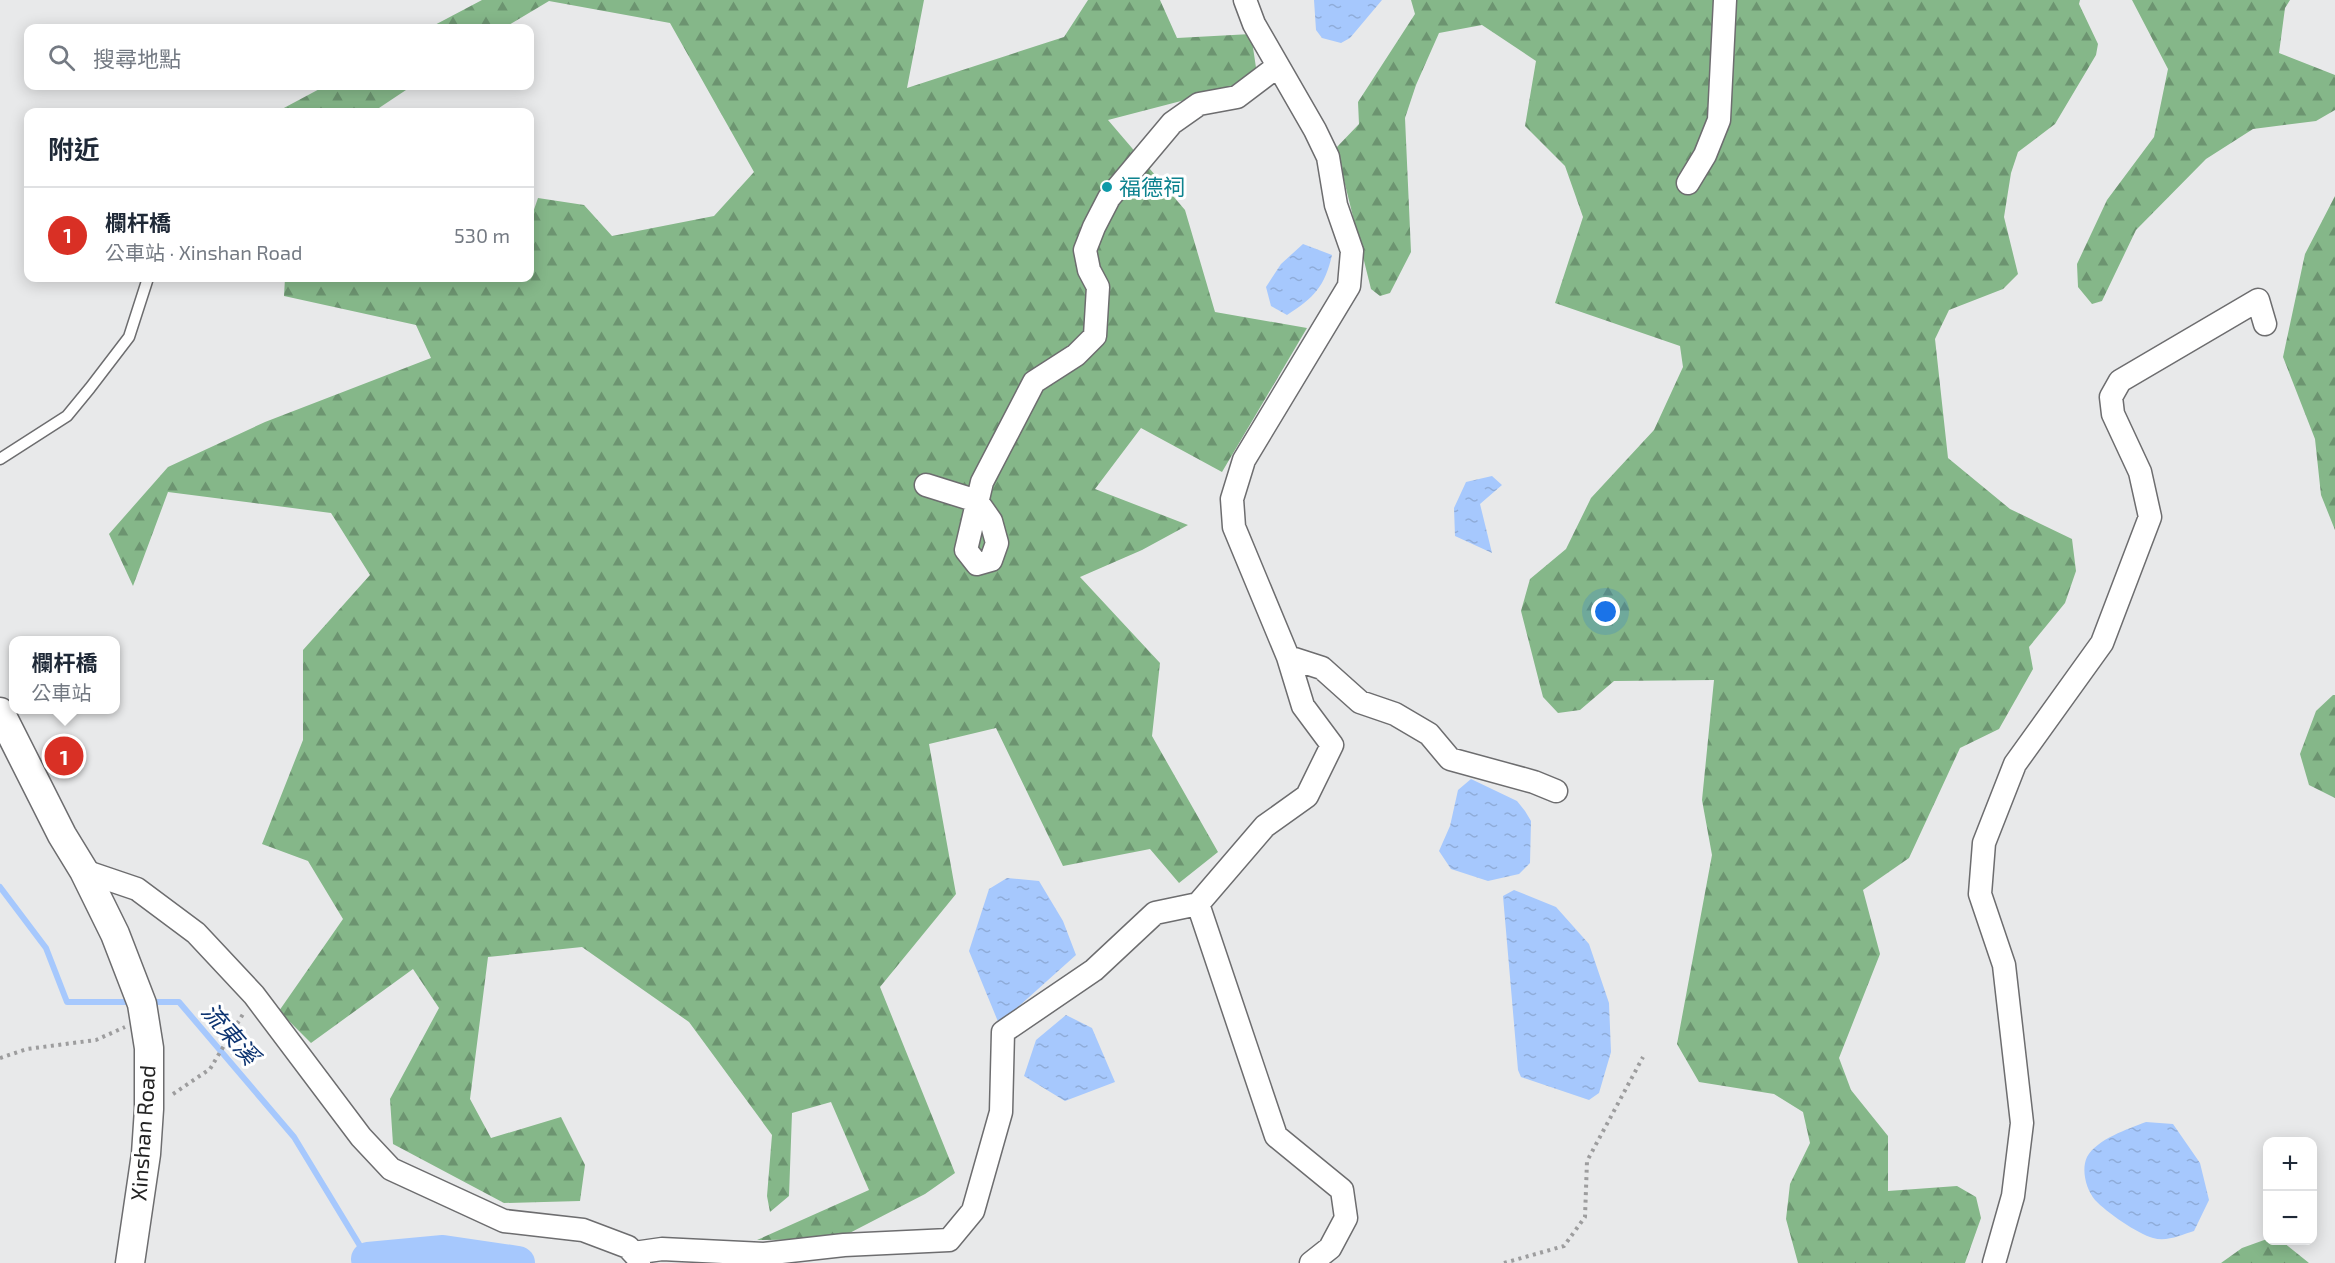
<!DOCTYPE html>
<html lang="zh-TW">
<head>
<meta charset="utf-8">
<style>
	:root { --surface:#fff; --page:#f6f6f7; --text:#1f2937; --muted:#747a83; --line:#e0e1e3; --accent:#d93025 }
	body { margin:0; font-family:"Exo 2","Noto Sans TC",sans-serif; background:var(--page); color:var(--text) }
	.controls { position:absolute; right:18px; bottom:18px; display:grid; overflow:hidden; border-radius:12px; box-shadow:0 3px 15px #0003 }
	.controls button { width:54px; height:54px; display:grid; place-items:center; padding:0; border:0; border-bottom:2px solid var(--line); background:var(--surface); color:var(--text); font:30px sans-serif }
	.you { position:absolute; left:1606px; top:612px; width:21px; height:21px; margin:-15px; border:4px solid #fff; border-radius:50%; background:#1a73e8; box-shadow:0 0 0 9px #1a73e833 }
	.badge { display:grid; place-items:center; width:39px; height:39px; border-radius:50%; background:var(--accent); color:#fff; font-size:20px; font-weight:700 }
	.pin { position:absolute; translate:-50% -50%; border:3px solid #fff; box-shadow:0 2px 6px #0006 }
	.popup { position:absolute; left:9px; top:636px; width:111px; height:78px; box-sizing:border-box; display:grid; place-content:center; border-radius:12px; background:var(--surface); filter:drop-shadow(0 2px 4px #0005); font-size:20px; white-space:nowrap; color:var(--muted) }
	.popup b { font-size:22px; color:var(--text) }
	.popup::after { content:''; position:absolute; left:50%; top:100%; margin-left:-12px; border:12px solid transparent; border-top-color:var(--surface) }
	.list { margin:0; padding:0; list-style:none }
	h2 { display:flex; justify-content:space-between; align-items:center; height:78px; margin:0; padding:0 24px; font-size:26px }
	h2 small { font-size:20px; font-weight:400; color:var(--muted) }
	.list li { display:grid; grid-template-columns:39px 1fr auto; gap:18px; align-items:center; box-sizing:border-box; height:96px; padding:0 24px; border-top:2px solid var(--line) }
	.list b { display:block; font-size:22px; white-space:nowrap }
	.list p { margin:0; font-size:20px; white-space:nowrap; color:var(--muted) }
	.list em { font-size:20px; font-style:normal; color:var(--muted) }
	.icon { flex:none; width:33px; height:33px; fill:none; stroke:currentColor; stroke-width:2; stroke-linecap:round; stroke-linejoin:round }
	.map { position:relative; flex:none; width:2335px; height:1263px; overflow:hidden }
	.search { position:absolute; background:var(--surface); box-shadow:0 3px 15px #0003; left:24px; top:24px; width:510px; height:66px; display:flex; align-items:center; gap:15px; box-sizing:border-box; padding:0 21px; border-radius:12px; color:var(--muted); font-size:22px }
	.panel { position:absolute; background:var(--surface); box-shadow:0 3px 15px #0003; left:24px; top:108px; width:510px; height:174px; border-radius:12px }
	.map>svg:first-child { display:block }
	.forest { fill:url(#forest-firs) }
	.water { fill:url(#water-ripples) }
	.lines { fill:none; stroke-linecap:round; stroke-linejoin:round }
	.stream { stroke:#a6c8fd; stroke-width:6 }
	.river { stroke:#a6c8fd; stroke-width:34 }
	.service-casing { stroke:#6d6d6f; stroke-width:13 }
	.minor-casing { stroke:#6d6d6f; stroke-width:25 }
	.tertiary-casing { stroke:#6d6d6f; stroke-width:31 }
	.path { stroke:#9d9d9e; stroke-width:4; stroke-dasharray:3 4.5; stroke-linecap:butt }
	.service { stroke:#fff; stroke-width:10 }
	.minor { stroke:#fff; stroke-width:22 }
	.tertiary { stroke:#fff; stroke-width:28 }
	.culture-dot { fill:#0f9aa8; stroke:#fff; stroke-width:2 }
	.labels { text-anchor:middle; stroke-width:6; stroke-linejoin:round; paint-order:stroke }
	.culture-label { font-size:22px; fill:#0d838f; stroke:#fff; text-anchor:start }
	.street-label { font-size:22px; fill:#232323; stroke:#fff }
	.water-label { font-size:24px; font-style:italic; fill:#0d3471; stroke:#fff }
</style>
</head>
<body>
<div class="map">
<svg width="2335" height="1263" viewBox="0 0 2335 1263">
	<defs>
		<pattern id="forest-firs" width="22" height="20" patternUnits="userSpaceOnUse" patternTransform="scale(1.5)"><rect width="22" height="20" fill="#85b789"/><path d="M5 1l3.5 6h-7zM16 11l3.5 6h-7z" fill="#6c9470"/></pattern>
		<pattern id="water-ripples" width="26" height="14" patternUnits="userSpaceOnUse" patternTransform="scale(1.5)"><rect width="26" height="14" fill="#a6c8fd"/><path d="M2 4q2-2 4 0t4 0M15 11q2-2 4 0t4 0" fill="none" stroke="#8facd9"/></pattern>
	</defs>
	<rect width="100%" height="100%" fill="#e8e9ea"/>
	<path class="forest" d="M482 0H924L907 88 1064 37 1088 0H1160L1177 38 1251 34 1258 81 1108 120 1185 210 1215 312 1307 328 1222 472 1141 428 1095 489 1188 525 1142 550 1080 577 1160 663 1152 736 1218 852 1179 883 1150 849 1063 866 996 728 929 744 956 894 880 987 955 1173 925 1194 838 1239 757 1240 869 1190 831 1102 792 1113 789 1196 770 1212 767 1196 772 1135 689 1022 582 947 488 957 470 1099 491 1138 561 1117 585 1165 580 1201 504 1203 393 1144 390 1099 439 1008 413 969 311 1043 279 1011 343 919 308 861 262 844 303 740V650L370 575 331 513 168 492 133 586 109 534 168 467 265 422 431 358 416 325 284 296 285 278H530V221L538 198 584 205 612 236 714 216 754 172 670 23 549 1 504 28H429Z
		M1411 0H2080L2079 4 2098 44 2096 55 2055 124 2018 152 2011 173 2004 217 2018 274 2003 289 1949 310 1935 339 1948 458 2010 509 2072 539 2076 571 2065 603 2029 647 2033 669 1999 729 1960 748 1909 858 1863 890 1880 954 1839 1058 1851 1090 1888 1136V1191L1957 1186 1976 1197 1981 1218 1965 1263H1798L1786 1219 1790 1184 1810 1143 1803 1112 1774 1094 1699 1082 1677 1044 1712 855 1702 800 1714 680 1614 681 1580 710 1558 713 1543 697 1521 611 1530 579 1566 549 1591 498 1654 430 1683 367 1680 346 1555 303 1583 217 1565 166 1525 126 1536 61 1482 25 1439 33 1416 85 1405 118 1411 252 1390 293 1380 296 1371 289 1336 148 1359 124 1358 102 1415 14Z
		M2132 0H2290L2285 8 2279 53 2335 75V110L2316 121 2253 129 2206 159 2136 230 2102 301 2092 304 2078 287 2077 264 2107 200 2154 137 2168 69Z
		M325 86H412L373 112H286L282 109Z
		M2335 196V530L2321 495 2315 439 2283 357 2305 254Z
		M2333 695H2335V798L2309 785 2300 754 2316 711Z
		M2267 1239 2283 1242 2309 1263H2221L2242 1248Z"/>
	<path class="water" d="M1314 0H1382L1350 38 1341 43 1322 38 1316 30Z
		M1303 244 1332 255C1325 286 1314 298 1287 315L1271 306 1266 287 1281 264Z
		M1492 476 1502 485 1480 504 1492 553 1455 536 1454 508 1466 482Z
		M1471 779 1517 801 1525 811 1531 821 1530 863 1519 874 1488 881 1451 869 1439 851 1450 826 1458 790Z
		M1007 878 1039 881 1063 921 1076 955 999 1024 969 951 989 889Z
		M1514 890 1556 907 1589 944 1609 1003 1611 1052 1599 1093 1589 1100 1521 1077 1518 1070 1503 896Z
		M1066 1015 1092 1028 1115 1082 1065 1101 1024 1076 1036 1040Z
		M2146 1122 2173 1124 2200 1163 2209 1200 2194 1231C2181 1235 2167 1242 2153 1238 2138 1234 2106 1212 2095 1200 2086 1189 2081 1170 2087 1157 2097 1139 2128 1129 2146 1122Z"/>
	<g class="lines">
		<path class="stream" d="M0 887 46 948 67 1002H134
			M150 1002H179L294 1137 368 1259 366 1263"/>
		<path class="river" d="M368 1259 443 1252 518 1263"/>
		<g class="service-casing">
			<path id="service" d="M0 459 67 416 90 388 129 337 148 278"/>
		</g>
		<g class="minor-casing">
			<path id="minor" d="M1688 183 1705 155 1719 120 1725 0
				M926 485 977 501 991 521 997 543 991 560 977 564 966 550 982 482 1034 382 1076 355 1095 336 1098 287 1089 270 1085 250 1094 227 1109 198 1172 123 1199 104 1237 97 1278 66
				M1288 657 1322 668 1360 702 1395 714 1429 734 1450 759 1534 782 1556 791
				M84 871 137 889 196 933 254 995 361 1137 391 1169 504 1221 583 1230 628 1247 638 1258 639 1263
				M1198 904 1276 1136 1342 1190 1346 1218 1330 1248 1311 1263
				M634 1253 662 1249 764 1254 844 1245 949 1240 973 1211 1001 1112 1003 1032 1094 970 1155 913 1198 904 1265 826 1307 796 1332 745 1303 706 1288 657 1234 527 1232 499 1244 460 1349 286 1352 251 1336 205 1328 157 1315 130 1254 24 1245 0
				M1994 1263 2013 1196 2022 1123 2004 965 1980 894 1984 843 2015 764 2102 643 2150 517 2140 472 2113 414 2111 397 2120 381 2258 300 2265 324"/>
		</g>
		<g class="tertiary-casing">
			<path id="tertiary" d="M0 712 62 835 84 871 115 934 142 1004 149 1048V1109L146 1154 130 1263"/>
		</g>
		<path class="path" d="M0 1058 27 1049 96 1040 125 1027
			M173 1094 210 1069 243 1014
			M1504 1263 1564 1246 1585 1217 1587 1161 1643 1057"/>
		<use href="#service" class="service"/>
		<use href="#minor" class="minor"/>
		<use href="#tertiary" class="tertiary"/>
	</g>
	<circle class="culture-dot" cx="1107" cy="187" r="6"/>
	<g class="labels">
		<g class="culture-label">
			<text x="1119" y="195">福德祠</text>
		</g>
		<g class="street-label">
			<text transform="translate(143 1133) rotate(-86)" y="8">Xinshan Road</text>
		</g>
		<g class="water-label">
			<text transform="translate(230 1034) rotate(49)" y="8">流東溪</text>
		</g>
	</g>
</svg>
<div class="controls">
<button>+</button>
<button>−</button>
</div>
<div class="you"></div>
<div class="pin badge" style="left:64px;top:756px">1</div>
<div class="popup"><b>欄杆橋</b>公車站</div>
<div class="search"><svg class="icon" aria-label="search" viewBox="0 0 24 24"><circle cx="10" cy="10" r="6"/><path d="M15 15l6 6"/></svg>搜尋地點</div>
<section class="panel">
<h2>附近<small></small></h2>
<ul class="list">
<li><span class="badge">1</span><div><b>欄杆橋</b><p>公車站 · Xinshan Road</p></div><em>530 m</em></li>
</ul>
</section>
</div>
</body>
</html>
